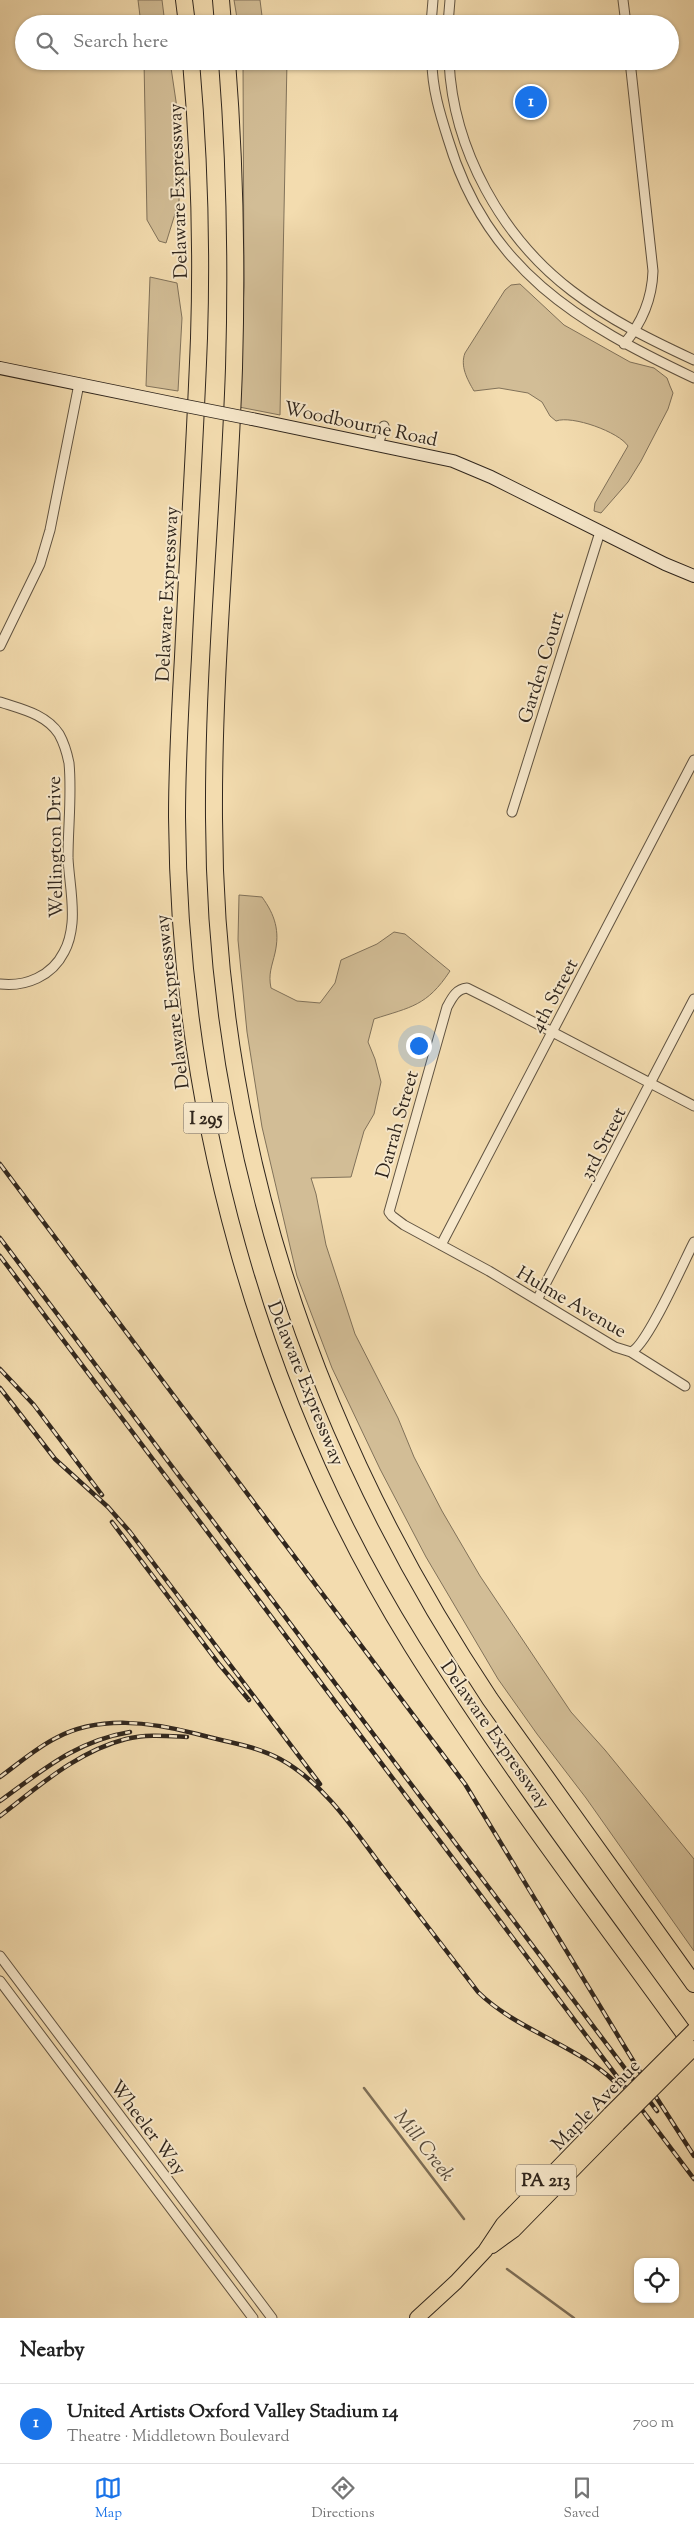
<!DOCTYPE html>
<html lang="en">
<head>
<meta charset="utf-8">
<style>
	:root { --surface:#fff; --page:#f2f2f2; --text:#222; --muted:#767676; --line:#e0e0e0; --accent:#1a73e8 }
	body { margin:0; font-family:"Sorts Mill Goudy",serif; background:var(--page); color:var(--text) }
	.controls { position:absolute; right:15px; bottom:15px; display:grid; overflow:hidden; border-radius:10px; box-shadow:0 1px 4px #0004 }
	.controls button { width:45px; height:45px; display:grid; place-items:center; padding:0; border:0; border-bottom:1px solid var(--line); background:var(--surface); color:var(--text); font:25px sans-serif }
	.you { position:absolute; left:418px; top:1045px; width:18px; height:18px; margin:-12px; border:4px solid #fff; border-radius:50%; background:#1a73e8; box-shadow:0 0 0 8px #1a73e833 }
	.badge { display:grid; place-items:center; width:32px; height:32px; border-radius:50%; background:var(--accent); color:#fff; font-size:16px; font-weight:700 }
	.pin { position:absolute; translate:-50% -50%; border:2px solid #fff; box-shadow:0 1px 5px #0006 }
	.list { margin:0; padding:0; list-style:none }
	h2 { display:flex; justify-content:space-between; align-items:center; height:65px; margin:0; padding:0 20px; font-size:21px }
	h2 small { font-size:16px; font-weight:400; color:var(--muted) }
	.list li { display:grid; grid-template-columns:32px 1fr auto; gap:15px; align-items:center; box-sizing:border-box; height:80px; padding:0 20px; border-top:1px solid var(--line) }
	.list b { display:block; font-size:19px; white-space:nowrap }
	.list p { margin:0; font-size:16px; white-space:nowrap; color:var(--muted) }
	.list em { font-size:16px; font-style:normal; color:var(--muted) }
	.icon { flex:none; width:28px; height:28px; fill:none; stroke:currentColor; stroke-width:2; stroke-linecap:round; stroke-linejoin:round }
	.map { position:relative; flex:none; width:694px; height:2318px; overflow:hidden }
	.search { position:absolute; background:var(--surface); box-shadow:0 1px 4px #0004; left:15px; right:15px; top:15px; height:55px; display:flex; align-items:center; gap:12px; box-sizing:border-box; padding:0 18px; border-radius:28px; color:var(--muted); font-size:19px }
	.sheet { height:145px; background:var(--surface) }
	nav { display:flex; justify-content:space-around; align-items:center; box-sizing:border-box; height:70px; border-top:1px solid var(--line); background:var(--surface); font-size:14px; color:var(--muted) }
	nav a { display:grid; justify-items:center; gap:2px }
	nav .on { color:var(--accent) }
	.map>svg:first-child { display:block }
	.green { fill:#d2bd96; stroke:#81725a }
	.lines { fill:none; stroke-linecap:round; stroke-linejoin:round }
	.stream { stroke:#7d6e57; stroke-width:2.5 }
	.street-casing { stroke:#615442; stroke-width:11 }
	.secondary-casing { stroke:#30261d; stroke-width:14 }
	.primary-casing { stroke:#30261d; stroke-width:16 }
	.highway-casing { stroke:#30261d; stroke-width:18 }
	.street { stroke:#f7e8cb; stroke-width:9 }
	.secondary { stroke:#f7e8cb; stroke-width:12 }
	.primary { stroke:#f3dcaf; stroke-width:14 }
	.highway { stroke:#f3dcaf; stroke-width:16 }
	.rail-casing { stroke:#30261d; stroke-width:4.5 }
	.rail { stroke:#f7e8cb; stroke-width:2.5; stroke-dasharray:8; stroke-linecap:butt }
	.secondary-bridge-casing { stroke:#30261d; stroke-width:14; stroke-linecap:butt }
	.primary-bridge-casing { stroke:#30261d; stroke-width:16; stroke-linecap:butt }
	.secondary-bridge { stroke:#f7e8cb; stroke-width:12 }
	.primary-bridge { stroke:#f3dcaf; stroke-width:14 }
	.labels { text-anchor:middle; stroke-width:4; stroke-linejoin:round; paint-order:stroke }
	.shield { fill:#f7e8cb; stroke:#6c6051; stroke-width:1 }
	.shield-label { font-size:18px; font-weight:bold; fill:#30261d }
	.street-label { font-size:19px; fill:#30261d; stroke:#f7e8cb }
	.water-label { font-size:20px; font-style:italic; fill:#574a3a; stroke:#f7e8cb }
</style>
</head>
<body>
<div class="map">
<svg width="694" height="2318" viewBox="0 0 694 2318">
	<rect width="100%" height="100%" fill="#f3dcaf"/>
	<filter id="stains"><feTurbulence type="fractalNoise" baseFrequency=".004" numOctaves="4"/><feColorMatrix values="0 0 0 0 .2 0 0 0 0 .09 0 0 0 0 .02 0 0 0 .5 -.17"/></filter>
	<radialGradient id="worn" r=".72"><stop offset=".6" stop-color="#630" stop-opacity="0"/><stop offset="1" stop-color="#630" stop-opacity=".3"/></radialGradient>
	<path class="green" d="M138 0H162L165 24H141Z
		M234 0H260L263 24H238Z
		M144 61H170L181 135 179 201 166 243 159 241 147 220Z
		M243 61H287L280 415 239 407 244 286Z
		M150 277 177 283 182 318 178 391 146 386Z
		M520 284 564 325 630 362 654 368 667 378 670 386 673 393 668 409 641 461 628 482 601 513 594 511 595 503 628 446C619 432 572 415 556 421L550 416 542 402 528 393 499 388 474 391C467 379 460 366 465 353L505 290 511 285Z
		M239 895 262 897C275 915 280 931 275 953 272 966 268 974 271 988L297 1001 320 1003 335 983 341 960 377 944 394 932 405 934 450 971C427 1006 411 1007 374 1019L368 1042 375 1059 381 1082 374 1114 364 1131 351 1177 311 1178 316 1194 326 1245 355 1334 398 1418 414 1457 442 1511 480 1576 571 1712 605 1750 694 1859V1951L586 1798 537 1734 498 1679 426 1557 380 1469 332 1368 297 1276 262 1127 247 1032 238 940Z"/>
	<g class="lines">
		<path class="stream" d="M364 2088 464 2219
			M507 2269 574 2318"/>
		<g class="street-casing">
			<path id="street" d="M623 0 626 24
				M431 24 433 0
				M448 24 450 0
				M432 61C432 88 440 114 448 139 487 270 578 323 694 378
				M449 61C453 150 502 238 572 291 610 320 651 340 694 360
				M624 344C642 323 652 300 653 271L630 61
				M378 445 384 426
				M0 646 40 564 50 530 79 384
				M0 702C21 709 46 714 59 734 64 743 67 753 69 763 72 794 68 827 68 858 69 879 74 902 72 923 71 934 69 943 64 952 52 976 26 987 0 984
				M512 812 600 532
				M441 1245 694 760
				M537 1300 694 999
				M631 1352C647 1346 684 1261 694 1242
				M685 1386 631 1352 615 1347 489 1271 404 1225 392 1216 389 1212 447 1007C452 998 456 989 467 988L495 1002 694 1106
				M0 1956 272 2318
				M0 1981 253 2318"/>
		</g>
		<g class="secondary-casing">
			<path id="secondary" d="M0 368 176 404
				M252 419 453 461 491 477 665 564 694 576"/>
		</g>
		<g class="primary-casing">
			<path id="primary" d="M492 2246 514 2230 618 2124
				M417 2318 456 2282 485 2251 503 2224 610 2114"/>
		</g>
		<g class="highway-casing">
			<path id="highway" d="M184 0 187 24
				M221 0 223 24
				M191 61C199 153 202 246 199 338 195 444 188 551 183 657 180 710 177 763 177 817 179 1107 258 1398 412 1646 499 1785 599 1915 694 2047
				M227 61C235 163 237 265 234 368 229 518 213 668 214 818 215 1141 312 1432 490 1699L694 1984"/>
		</g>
		<use href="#street" class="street"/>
		<use href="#secondary" class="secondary"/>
		<use href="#primary" class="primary"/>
		<use href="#highway" class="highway"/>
		<g class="rail-casing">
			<path id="rail" d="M0 1164 465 1784 640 2072 694 2156
				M0 1238 657 2111
				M0 1256 694 2179
				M0 1369 34 1405 102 1495
				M0 1388 55 1459 108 1507 130 1532 320 1784
				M112 1522 219 1664 249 1700
				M0 1777C18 1764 36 1748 56 1738 99 1715 151 1722 197 1734 225 1742 254 1745 280 1759 326 1784 357 1834 388 1875 418 1914 448 1953 478 1992 518 2031 575 2044 615 2082
				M0 1801C43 1770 76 1741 130 1732
				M0 1816C39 1786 78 1751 126 1739 146 1734 167 1736 187 1737"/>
		</g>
		<use href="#rail" class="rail"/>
		<g class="secondary-bridge-casing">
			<path id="secondary-bridge" d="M176 404 252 419"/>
		</g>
		<g class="primary-bridge-casing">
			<path id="primary-bridge" d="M610 2114 694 2030
				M618 2124 694 2048"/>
		</g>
		<use href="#secondary-bridge" class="secondary-bridge"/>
		<use href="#primary-bridge" class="primary-bridge"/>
	</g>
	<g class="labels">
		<g class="shield">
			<rect x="183.5" y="1102.5" width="45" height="31" rx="4"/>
			<rect x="516" y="2164.5" width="60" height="31" rx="4"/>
		</g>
		<g class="shield-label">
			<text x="206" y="1124">I 295</text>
			<text x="546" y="2186">PA 213</text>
		</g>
		<g class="street-label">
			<text transform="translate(177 191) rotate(-92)" y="7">Delaware Expressway</text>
			<text transform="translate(361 423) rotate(12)" y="7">Woodbourne Road</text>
			<text transform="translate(166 594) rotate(-87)" y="7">Delaware Expressway</text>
			<text transform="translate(540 667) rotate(-73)" y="7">Garden Court</text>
			<text transform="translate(54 847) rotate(-91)" y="7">Wellington Drive</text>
			<text transform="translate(553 995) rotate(-62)" y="7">4th Street</text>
			<text transform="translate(171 1002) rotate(-97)" y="7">Delaware Expressway</text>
			<text transform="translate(396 1124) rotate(-74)" y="7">Darrah Street</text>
			<text transform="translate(602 1143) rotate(-63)" y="7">3rd Street</text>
			<text transform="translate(572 1301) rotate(30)" y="7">Hulme Avenue</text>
			<text transform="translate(307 1383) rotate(68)" y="7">Delaware Expressway</text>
			<text transform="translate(496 1734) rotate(55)" y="7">Delaware Expressway</text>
			<text transform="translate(595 2104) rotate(-46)" y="7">Maple Avenue</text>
			<text transform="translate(149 2127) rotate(53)" y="7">Wheeler Way</text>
		</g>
		<g class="water-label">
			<text transform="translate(425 2145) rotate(52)" y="7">Mill Creek</text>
		</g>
	</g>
	<rect width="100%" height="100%" filter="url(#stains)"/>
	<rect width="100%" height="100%" fill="url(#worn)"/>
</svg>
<div class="controls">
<button><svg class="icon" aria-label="locate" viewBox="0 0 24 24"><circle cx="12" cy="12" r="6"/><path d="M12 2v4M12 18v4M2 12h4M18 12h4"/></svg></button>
</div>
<div class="you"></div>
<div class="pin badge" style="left:531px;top:102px">1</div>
<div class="search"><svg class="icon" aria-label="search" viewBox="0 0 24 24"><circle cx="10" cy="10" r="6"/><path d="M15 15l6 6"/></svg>Search here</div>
</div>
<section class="sheet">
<h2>Nearby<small></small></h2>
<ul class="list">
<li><span class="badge">1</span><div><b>United Artists Oxford Valley Stadium 14</b><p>Theatre · Middletown Boulevard</p></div><em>700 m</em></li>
</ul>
</section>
<nav>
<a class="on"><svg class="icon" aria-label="map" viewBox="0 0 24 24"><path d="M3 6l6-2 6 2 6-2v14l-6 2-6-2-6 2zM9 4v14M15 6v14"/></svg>Map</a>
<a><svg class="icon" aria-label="directions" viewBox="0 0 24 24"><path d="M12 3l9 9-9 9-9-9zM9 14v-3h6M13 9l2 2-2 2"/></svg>Directions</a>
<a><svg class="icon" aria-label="saved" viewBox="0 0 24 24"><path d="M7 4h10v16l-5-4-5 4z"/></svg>Saved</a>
</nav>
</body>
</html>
